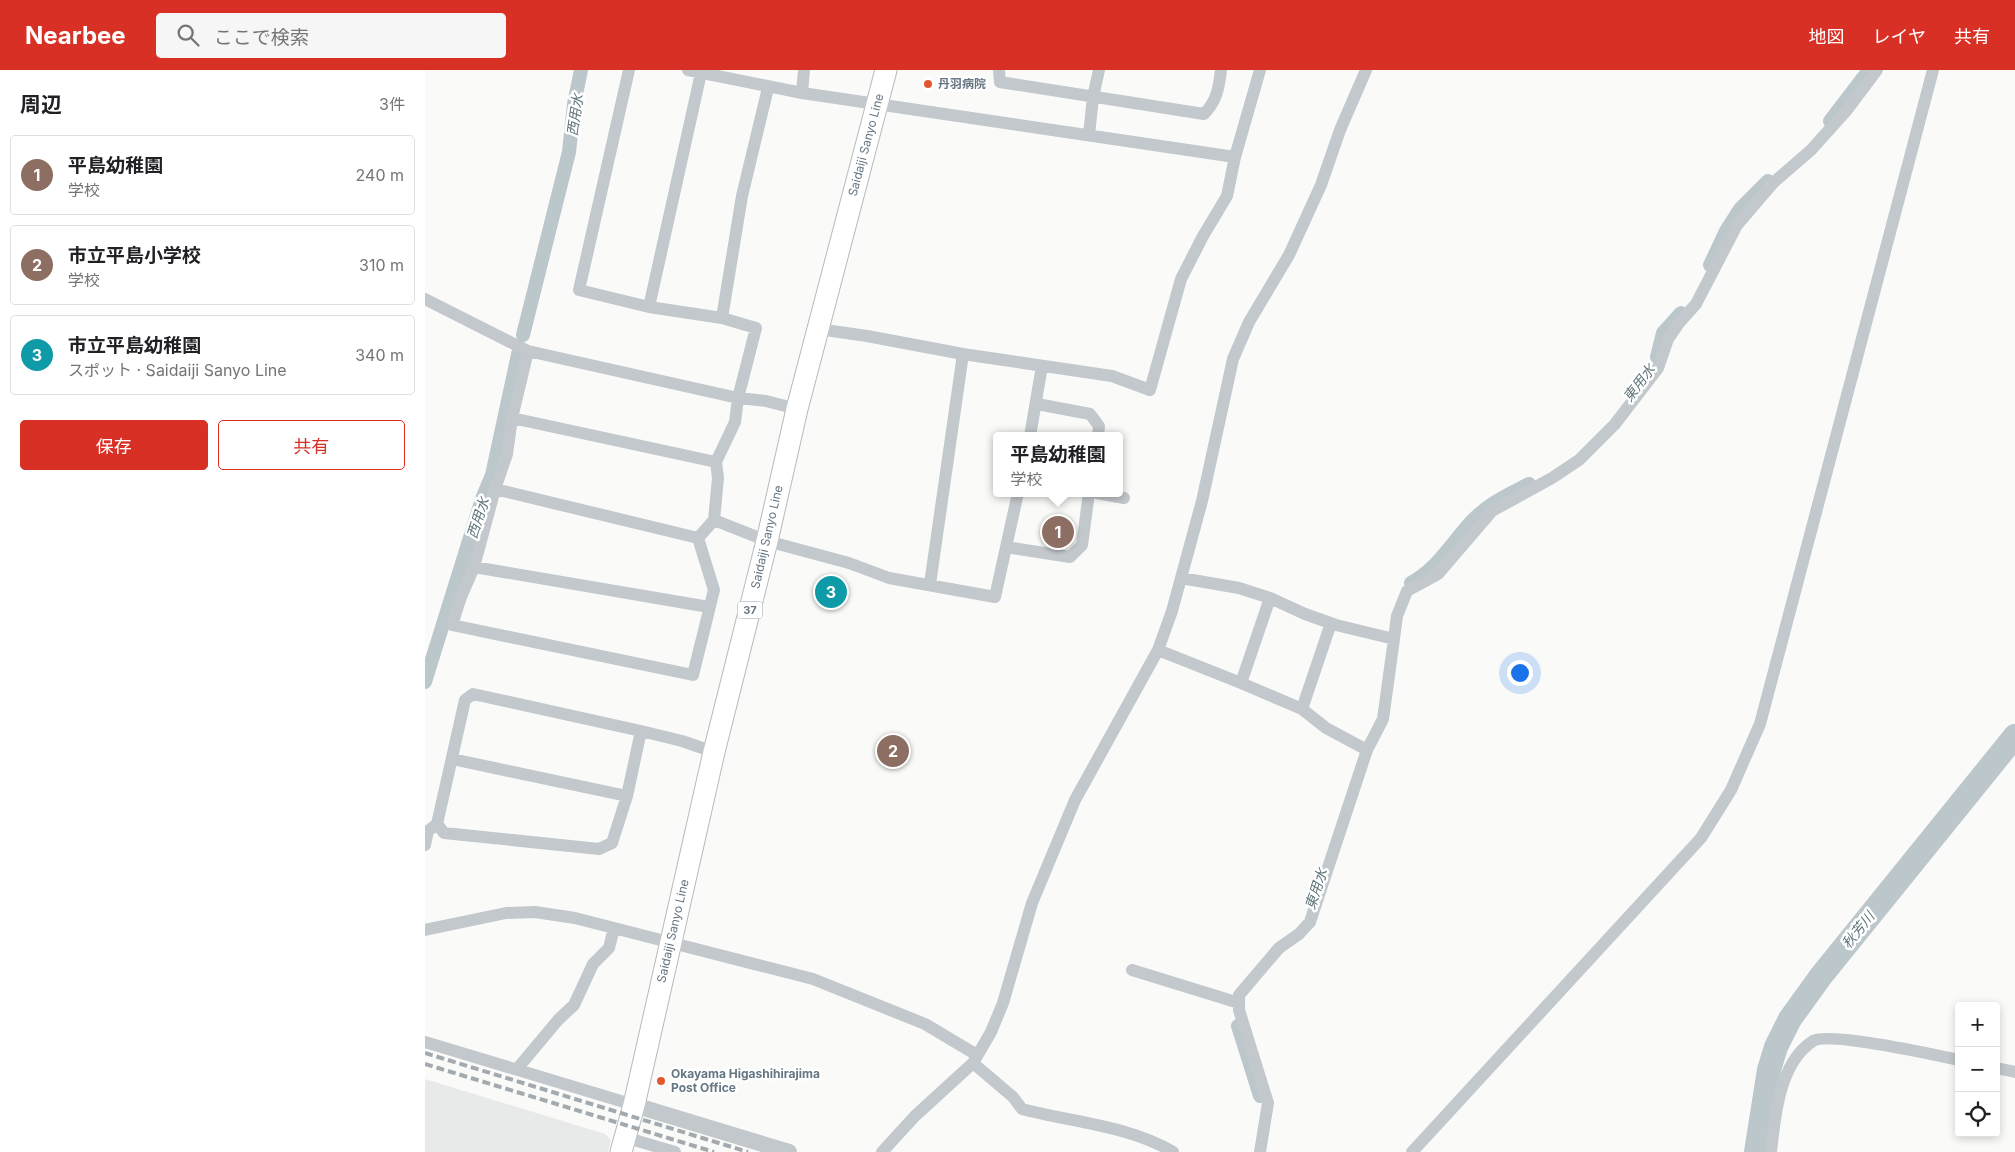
<!DOCTYPE html>
<html lang="ja">
<head>
<meta charset="utf-8">
<style>
	:root { --surface:#fff; --page:#f6f6f6; --text:#202124; --muted:#757577; --line:#e0e0e0; --accent:#d93025 }
	body { margin:0; font-family:Inter,"Noto Sans JP",sans-serif; background:var(--page); color:var(--text) }
	.controls { position:absolute; right:15px; bottom:15px; display:grid; overflow:hidden; border-radius:5px; box-shadow:0 2px 8px #0003 }
	.controls button { width:45px; height:45px; display:grid; place-items:center; padding:0; border:0; border-bottom:1px solid var(--line); background:var(--surface); color:var(--text); font:25px sans-serif }
	.you { position:absolute; left:1094px; top:602px; width:18px; height:18px; margin:-12px; border:4px solid #fff; border-radius:50%; background:#1a73e8; box-shadow:0 0 0 8px #1a73e833 }
	.badge { display:grid; place-items:center; width:32px; height:32px; border-radius:50%; background:var(--accent); color:#fff; font-size:16px; font-weight:700 }
	.pin { position:absolute; translate:-50% -50%; border:2px solid #fff; box-shadow:0 1px 5px #0006 }
	.popup { position:absolute; left:568px; top:362px; width:130px; height:65px; box-sizing:border-box; display:grid; place-content:center; border-radius:5px; background:var(--surface); filter:drop-shadow(0 1px 4px #0005); font-size:16px; white-space:nowrap; color:var(--muted) }
	.popup b { font-size:19px; color:var(--text) }
	.popup::after { content:''; position:absolute; left:50%; top:100%; margin-left:-10px; border:10px solid transparent; border-top-color:var(--surface) }
	.list { margin:0; padding:0; list-style:none }
	h2 { display:flex; justify-content:space-between; align-items:center; height:65px; margin:0; padding:0 20px; font-size:21px }
	h2 small { font-size:16px; font-weight:400; color:var(--muted) }
	.list li { display:grid; grid-template-columns:32px 1fr auto; gap:15px; align-items:center; box-sizing:border-box; height:80px; margin:0 10px 10px; padding:0 10px; border:1px solid var(--line); border-radius:5px }
	.list b { display:block; font-size:19px; white-space:nowrap }
	.list p { margin:0; font-size:16px; white-space:nowrap; color:var(--muted) }
	.list em { font-size:16px; font-style:normal; color:var(--muted) }
	.actions { display:flex; gap:10px; padding:15px 20px }
	.actions a { flex:1; padding:11px 0; border:1px solid var(--accent); border-radius:5px; text-align:center; font-size:18px; color:var(--accent) }
	.actions .main { background:var(--accent); color:#fff }
	.icon { flex:none; width:28px; height:28px; fill:none; stroke:currentColor; stroke-width:2; stroke-linecap:round; stroke-linejoin:round }
	.map { position:relative; flex:none; width:1590px; height:1082px; overflow:hidden }
	header { display:flex; align-items:center; gap:30px; box-sizing:border-box; height:70px; padding:0 25px; background:var(--accent); color:#fff }
	header strong { font-size:24px }
	nav { display:flex; gap:28px; margin-inline-start:auto; font-size:18px }
	.search { width:350px; height:45px; background:var(--page); display:flex; align-items:center; gap:12px; box-sizing:border-box; padding:0 18px; border-radius:5px; color:var(--muted); font-size:19px }
	main { display:flex }
	aside { flex:1; background:var(--surface) }
	.map>svg:first-child { display:block }
	.built { fill:#e8e9e9 }
	.lines { fill:none; stroke-linecap:round; stroke-linejoin:round }
	.canal { stroke:#bbc7cb; stroke-width:14 }
	.river { stroke:#bbc7cb; stroke-width:24 }
	.primary-casing { stroke:#b5babe; stroke-width:23 }
	.minor { stroke:#c3c8cc; stroke-width:12 }
	.tertiary { stroke:#c3c8cc; stroke-width:16 }
	.primary { stroke:#fff; stroke-width:21 }
	.rail { stroke:#a2aab0; stroke-width:4; stroke-dasharray:8 4; stroke-linecap:butt }
	.poi-dot { fill:#e4572e; stroke:#fff; stroke-width:2 }
	.labels { text-anchor:middle; stroke-width:5; stroke-linejoin:round; paint-order:stroke }
	.shield { fill:#fff; stroke:#939fa8; stroke-width:1 }
	.shield-label { font-size:11px; font-weight:bold; fill:#657683 }
	.poi-label { font-size:12px; font-weight:bold; fill:#657683; stroke:#fff; text-anchor:start }
	.street-label { font-size:12px; fill:#657683; stroke:#fff }
	.water-label { font-size:14px; font-style:italic; fill:#60757c; stroke:#fff }
</style>
</head>
<body>
<header>
<strong>Nearbee</strong>
<div class="search"><svg class="icon" aria-label="search" viewBox="0 0 24 24"><circle cx="10" cy="10" r="6"/><path d="M15 15l6 6"/></svg>ここで検索</div>
<nav><a>地図</a><a>レイヤ</a><a>共有</a></nav>
</header>
<main>
<aside>
<h2>周辺<small>3件</small></h2>
<ul class="list">
<li><span class="badge" style="background:#8d6e63">1</span><div><b>平島幼稚園</b><p>学校</p></div><em>240 m</em></li>
<li><span class="badge" style="background:#8d6e63">2</span><div><b>市立平島小学校</b><p>学校</p></div><em>310 m</em></li>
<li><span class="badge" style="background:#0f9aa8">3</span><div><b>市立平島幼稚園</b><p>スポット · Saidaiji Sanyo Line</p></div><em>340 m</em></li>
</ul>
<div class="actions"><a class="main">保存</a><a>共有</a></div>
</aside>
<div class="map">
<svg width="1590" height="1082" viewBox="0 0 1590 1082">
	<rect width="100%" height="100%" fill="#fafaf8"/>
	<path class="built" d="M0 1009 180 1064 186 1070 183 1082H0Z"/>
	<g class="lines">
		<path class="canal" d="M1405 51 1444 0
			M1285 195 1301 161 1315 139 1343 111
			M98 265 144 82 149 34 156 0
			M1232 287 1238 263 1256 243
			M986 513C1012 499 1026 474 1046 452 1064 433 1081 426 1104 414
			M0 612 57 429 67 405 94 280
			M813 956 835 1026"/>
		<path class="river" d="M1331 1082 1344 1000 1351 977 1365 949 1396 906 1590 666"/>
		<g class="primary-casing">
			<path id="primary" d="M196 1082 209 1035 289 682 342 471 372 339 461 0"/>
		</g>
		<path class="minor" d="M263 0 377 23 810 87
			M574 0 575 12 779 44C792 31 794 17 796 0
			M377 23 379 0
			M664 65 668 27 674 0
			M0 229 103 281 313 328 341 331 372 339
			M224 237 276 3
			M297 248 317 126 343 18
			M393 259 442 266 538 284 687 306 725 320 756 209 778 166 802 126 810 87 835 0
			M103 281 87 348 82 384 70 419 49 497 36 527 27 555 268 605 289 520 273 468 289 450 293 408 291 392 310 352 313 328 331 258 297 248 224 237 154 220 204 0
			M612 334 665 344 674 356 673 366
			M87 348 291 392
			M605 366 617 296
			M70 419 273 468
			M672 423 699 428
			M289 450 342 471 424 493 464 508 570 527 593 423
			M581 477 645 487 657 475 664 423
			M49 497 284 537
			M756 508 814 518 845 528 880 544 911 555 969 569 972 546 982 521 1013 504 1067 441 1127 408 1154 390 1190 354 1233 298 1243 269 1254 253 1271 234 1312 155 1348 113 1386 80 1422 40 1452 0
			M505 514 538 284
			M845 528 816 613 877 639
			M906 553 877 639 901 658 942 680
			M733 580 816 613
			M48 624 216 661 202 726 187 773 174 779 19 763 12 754 40 630Z
			M216 661 257 671 289 682
			M27 689 202 726
			M0 775 3 761 12 754
			M0 860 81 843 110 842 150 848 388 909 500 954 552 985
			M707 900 814 933
			M0 972 209 1035
			M548 993 588 1027 597 1039C646 1052 705 1056 748 1082
			M1571 998 1590 1002
			M92 999 133 950 149 935 168 894 184 878 189 858
			M199 1067 250 1082
			M457 1082 490 1046 548 993 566 962 578 933 607 833 650 730 733 580 747 541 777 431 808 289 824 252 864 185 896 115 915 60 941 0
			M835 1082 843 1033 814 940V925L854 878 874 864 885 852 942 680 958 649 969 569
			M987 1082 1276 768 1306 720 1335 654 1508 0
			M1346 1082C1350 1046 1354 993 1388 971 1402 961 1511 985 1534 990"/>
		<path class="tertiary" d="M209 1035 364 1082"/>
		<use href="#primary" class="primary"/>
		<path class="rail" d="M0 983 323 1082
			M0 994 289 1082"/>
	</g>
	<g class="poi-dot">
		<circle cx="503" cy="14" r="5"/>
		<circle cx="236" cy="1011" r="5"/>
	</g>
	<g class="labels">
		<rect class="shield" x="312.5" y="531.5" width="25" height="17" rx="4"/>
		<g class="shield-label">
			<text x="325" y="544">37</text>
		</g>
		<g class="poi-label">
			<text x="513" y="18">丹羽病院</text>
			<text x="246" y="1008">Okayama Higashihirajima<tspan x="246" dy="14">Post Office</tspan></text>
		</g>
		<g class="street-label">
			<text transform="translate(441 75) rotate(-75)" y="4">Saidaiji Sanyo Line</text>
			<text transform="translate(342 467) rotate(-77)" y="4">Saidaiji Sanyo Line</text>
			<text transform="translate(248 861) rotate(-77)" y="4">Saidaiji Sanyo Line</text>
		</g>
		<g class="water-label">
			<text transform="translate(150 45) rotate(-82)" y="5">西用水</text>
			<text transform="translate(1214 313) rotate(-53)" y="5">東用水</text>
			<text transform="translate(53 448) rotate(-72)" y="5">西用水</text>
			<text transform="translate(891 819) rotate(-72)" y="5">東用水</text>
			<text transform="translate(1433 860) rotate(-51)" y="5">秋芳川</text>
		</g>
	</g>
</svg>
<div class="controls">
<button>+</button>
<button>−</button>
<button><svg class="icon" aria-label="locate" viewBox="0 0 24 24"><circle cx="12" cy="12" r="6"/><path d="M12 2v4M12 18v4M2 12h4M18 12h4"/></svg></button>
</div>
<div class="you"></div>
<div class="pin badge" style="left:633px;top:462px;background:#8d6e63">1</div>
<div class="popup"><b>平島幼稚園</b>学校</div>
<div class="pin badge" style="left:468px;top:681px;background:#8d6e63">2</div>
<div class="pin badge" style="left:406px;top:522px;background:#0f9aa8">3</div>
</div>
</main>
</body>
</html>
